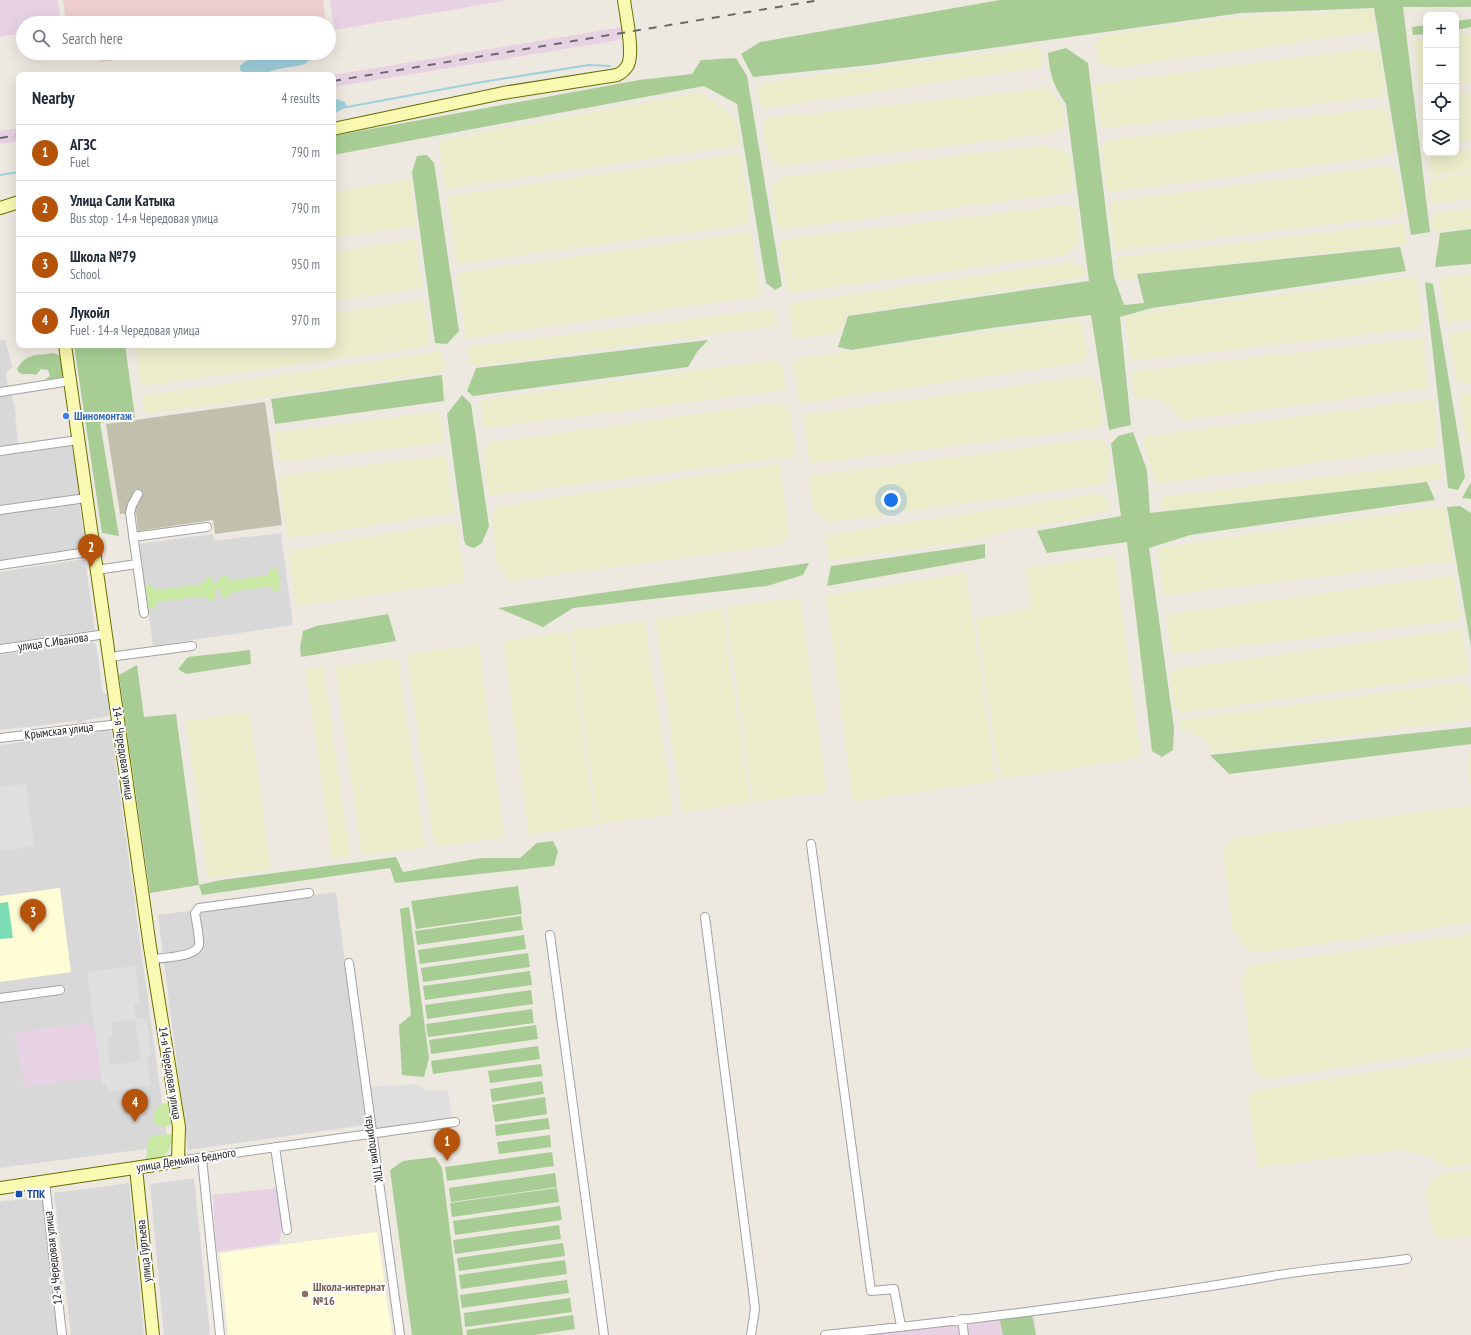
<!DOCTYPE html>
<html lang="en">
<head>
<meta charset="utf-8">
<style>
	:root { --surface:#fff; --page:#f2f2f3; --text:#1f2937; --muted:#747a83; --line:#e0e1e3; --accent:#b45309 }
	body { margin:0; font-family:"PT Sans Narrow",sans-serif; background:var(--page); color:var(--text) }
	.controls { position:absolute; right:12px; top:12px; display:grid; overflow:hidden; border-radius:8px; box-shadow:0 4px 16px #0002 }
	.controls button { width:36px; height:36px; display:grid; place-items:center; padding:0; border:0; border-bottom:1px solid var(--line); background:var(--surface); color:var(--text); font:20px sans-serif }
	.you { position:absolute; left:891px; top:500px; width:14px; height:14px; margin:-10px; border:3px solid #fff; border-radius:50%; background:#1a73e8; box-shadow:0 0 0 6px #1a73e833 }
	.badge { display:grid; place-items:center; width:26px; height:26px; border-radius:50%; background:var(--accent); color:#fff; font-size:13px; font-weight:700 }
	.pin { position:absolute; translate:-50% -33px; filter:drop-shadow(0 1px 2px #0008) }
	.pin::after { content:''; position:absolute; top:21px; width:14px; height:12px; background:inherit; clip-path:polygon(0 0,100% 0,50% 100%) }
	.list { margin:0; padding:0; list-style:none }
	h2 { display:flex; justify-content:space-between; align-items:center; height:52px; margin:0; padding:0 16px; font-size:17px }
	h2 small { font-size:13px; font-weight:400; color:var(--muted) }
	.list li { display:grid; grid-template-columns:26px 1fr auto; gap:12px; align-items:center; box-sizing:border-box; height:56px; padding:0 16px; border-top:1px solid var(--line) }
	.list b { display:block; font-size:15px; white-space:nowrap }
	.list p { margin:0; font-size:13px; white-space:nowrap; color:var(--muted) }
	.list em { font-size:13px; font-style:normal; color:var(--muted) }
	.icon { flex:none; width:22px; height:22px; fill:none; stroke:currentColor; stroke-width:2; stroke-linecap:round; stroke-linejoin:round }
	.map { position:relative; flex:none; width:1471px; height:1335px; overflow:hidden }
	.search { position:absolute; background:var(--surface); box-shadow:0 4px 16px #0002; left:16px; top:16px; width:320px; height:44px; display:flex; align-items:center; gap:10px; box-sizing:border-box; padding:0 14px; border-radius:22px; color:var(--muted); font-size:15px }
	.panel { position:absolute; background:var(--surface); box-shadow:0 4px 16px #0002; left:16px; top:72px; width:320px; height:276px; border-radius:8px }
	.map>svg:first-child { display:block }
	.residential { fill:#d9d8d8 }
	.commercial { fill:#eecece }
	.industrial { fill:#e6d2e3 }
	.education { fill:#fffdd6 }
	.construction { fill:#c1c0ac }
	.farmland { fill:#ebecca }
	.grass { fill:#c8e8a4 }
	.forest { fill:#a7cd94 }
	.pitch { fill:#7cddb4 }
	.parking { fill:#dfdfdf; fill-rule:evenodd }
	.water { fill:#9fd0db }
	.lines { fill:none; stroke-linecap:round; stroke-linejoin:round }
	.stream { stroke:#9fd0db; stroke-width:2 }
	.street-casing { stroke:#a2a2a2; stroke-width:10 }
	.secondary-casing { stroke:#686f04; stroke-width:14 }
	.street { stroke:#fff; stroke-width:8 }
	.secondary { stroke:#f9f9b1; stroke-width:12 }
	.rail { stroke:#696969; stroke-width:2; stroke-dasharray:8 8; stroke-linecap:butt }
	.shop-dot { fill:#3f7fe0; stroke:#fff; stroke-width:1.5 }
	.transit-dot { fill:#1a4fb4; stroke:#fff; stroke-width:1.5 }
	.education-dot { fill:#8d6e63; stroke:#fff; stroke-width:1.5 }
	.labels { text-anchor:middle; stroke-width:4; stroke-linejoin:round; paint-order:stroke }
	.shop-label { font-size:12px; font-weight:bold; fill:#366cbe; stroke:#fff; text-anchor:start }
	.street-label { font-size:12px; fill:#1b1b1b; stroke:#fff }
	.transit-label { font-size:12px; font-weight:bold; fill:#164399; stroke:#fff; text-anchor:start }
	.education-label { font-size:12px; font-weight:bold; fill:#785e54; stroke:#fff; text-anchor:start }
</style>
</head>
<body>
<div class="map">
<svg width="1471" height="1335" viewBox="0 0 1471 1335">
	<rect width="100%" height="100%" fill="#ede8e0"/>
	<path class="residential" d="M5 339 12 367 6 373 8 387 0 388V340Z
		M12 395 16 415H15L18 444 0 446V397Z
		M72 446 79 494 0 505V456Z
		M79 502 84 536 80 540 81 548 0 560V514Z
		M281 533 293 625 153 646 139 544 213 534 214 541Z
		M85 559 95 630 0 644V572Z
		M91 641 96 644 103 693H107L110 716 85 720V722L78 723 77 721 0 730V655Z
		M111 730 168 1146 0 1168V745Z
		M336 892 366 1125 188 1150 158 915Z
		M194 1178 210 1335H164L150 1184Z
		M129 1183 144 1335H71L54 1193Z
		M44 1196 58 1335H0V1202Z"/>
	<path class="commercial" d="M63 0H323L326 23H301L287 20 245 23H66Z
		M89 53H160L101 62Z"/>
	<path class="industrial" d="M0 0H58L61 23H23V33L0 37Z
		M330 0H509L334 30Z
		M623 27 625 39 333 87V75Z
		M19 128V141L0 144V131Z
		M81 1023 89 1024 95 1028 101 1077 24 1087 15 1032Z
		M278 1188 283 1223 279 1243 216 1252 213 1195Z
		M1034 1312 1036 1335H850Z"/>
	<path class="education" d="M60 888 71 972 0 982V896Z
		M377 1232 392 1335H228L220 1253Z"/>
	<path class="construction" d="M265 402 282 525 215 534 213 520 138 531 136 513 120 514 106 424Z"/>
	<path class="farmland" d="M1373 10 1376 31 1113 68 1099 62 1096 45 1100 36 1240 17Z
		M1471 33V83L1456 85V35Z
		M1426 39V89L1424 91 1419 84 1414 40Z
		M1032 48H1040L1045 64 1040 67 767 108 760 105 757 86 761 83Z
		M1364 49 1379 52 1385 90 1378 97 1105 128 1100 125 1095 84Z
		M1047 88 1063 105 1065 126 1048 134 778 166 771 159 765 145 763 123 769 118Z
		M701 92 736 119 740 145 446 189 439 145 441 140Z
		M1471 93V141L1456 143V95Z
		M1426 98V142L1421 105Z
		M1381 108 1388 110 1394 149 1388 155 1114 192 1106 188 1102 147 1107 140Z
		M1046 145 1069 154 1073 186 1067 193 782 229 777 226 771 186 783 177Z
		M1471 149V171L1434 175 1431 174 1428 160 1432 153H1456V151Z
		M741 154 750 218 746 225 456 264 447 196Z
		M1387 166 1396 170 1403 210 1398 216 1119 250 1114 248 1109 208 1112 201Z
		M1471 173V199L1437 203 1430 199 1428 184 1434 178Z
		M410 179 416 226 333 238V192Z
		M1067 205 1076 206 1079 244 1066 255 795 292 787 291 779 243 788 239Z
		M1471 208V228L1438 231 1432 229 1431 216 1438 212Z
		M1404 223 1407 244 1137 273V278L1119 280 1116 260 1119 257Z
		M751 232 761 296 466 338 457 273Z
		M416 239 423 288 333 301V252Z
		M1070 262 1084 268 1085 276 1074 279 847 314 839 332 797 339 792 337 789 306 799 302Z
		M1471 274V320L1446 323 1439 278Z
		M1417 276 1422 328 1131 361 1125 317 1143 312Z
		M424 300 430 346 141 386 136 345H333V313Z
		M774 309 776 326 471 366 467 347Z
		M1077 320 1082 322 1088 354 1083 362 803 403 799 400 793 364 800 358Z
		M1471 331V383L1467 384 1456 381 1448 334Z
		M1423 338 1429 388 1181 420 1169 406 1154 398 1135 399 1131 372Z
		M440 351 446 365 441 372 145 414 143 396Z
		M773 360 782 364 785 387 777 391 484 428 480 400Z
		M1087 376 1098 383 1103 423 1097 428 813 463 809 461 803 415Z
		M1471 393V442L1466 439 1459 395Z
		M1434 399 1437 447 1159 483 1154 478 1142 437Z
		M774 403 789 408 796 456 489 496 483 450 489 443Z
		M440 411 445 442 278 462 274 433Z
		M1086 440H1102L1108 446 1110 468 1104 483 1091 486 828 522 814 510 808 476Z
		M446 455 454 513 288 538 279 476Z
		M1440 463 1442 479 1162 511V497Z
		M780 464 789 535 779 545 510 581 497 564 492 515 499 506Z
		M1095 494 1106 496 1110 509 1072 520 1005 531 968 542 829 560 825 535Z
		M1444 506 1453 561 1168 595 1163 592 1158 551 1161 547Z
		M456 522 465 582 296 606 289 551Z
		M1114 555 1141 758 1000 779 976 618 1031 609 1026 568Z
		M966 573 996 781 853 802 826 595Z
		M1454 575 1461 620 1172 654 1166 615Z
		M800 598 827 792 753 802 726 607Z
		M722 609 750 803 682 812 655 619Z
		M645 620 673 814 598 824 571 630Z
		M1462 629 1469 674 1182 713 1174 706 1170 677 1175 669Z
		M569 631 595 825 529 835 503 641Z
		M479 644 504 838 434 846 407 654Z
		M398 658 425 847 362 856 335 667Z
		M323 666 350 857 332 859 306 669Z
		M1462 682 1469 685 1471 695V718L1467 720 1211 753 1208 742 1182 728 1179 720Z
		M250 712 271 869 208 878 186 721Z
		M1470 752H1471V789L1467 767Z
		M1471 805V923L1251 953 1233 931 1223 851 1232 838Z
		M1471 934V1047L1267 1079 1253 1070 1242 979 1251 965Z
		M1471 1056V1164L1445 1168 1430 1156 1401 1150 1258 1167 1248 1097 1253 1091Z
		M1471 1170V1236L1444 1239 1433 1235 1426 1192 1433 1179 1444 1173Z"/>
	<path class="grass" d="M274 568 278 570 280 586 278 591 276 592 271 589 270 586 231 592 230 596 226 599 222 597 220 589H215V598L211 601 207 600 205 596 157 602 155 608 152 609 146 605 144 588 147 586 152 585 155 590 203 584 205 579 210 577 214 583 218 582 219 578 223 575 228 577 229 581 268 575 269 570Z
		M170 1102 173 1123 165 1127 156 1125C150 1113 157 1104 170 1102Z
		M173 1134 170 1148 163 1158 148 1162 146 1158 149 1138 155 1135Z"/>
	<path class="forest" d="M1000 0H1471V7H1403L1430 232 1411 235 1374 8 1241 13 870 65 753 77 741 54 760 42Z
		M1471 19V27L1456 30V21Z
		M1426 25V34L1413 35 1412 27Z
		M1066 48 1088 63 1114 277 1124 305 1144 303 1137 274 1400 247 1406 271 1152 308 1120 317 1131 425 1109 430 1091 315 991 328 851 350 838 347 848 316 1089 281 1066 104C1053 85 1050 75 1048 53Z
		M736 58 747 76 782 286 775 290 766 283 737 104 704 86 333 155V136L639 80 692 74 701 60Z
		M427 155 434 163 459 331 447 344 435 343 412 172 417 156Z
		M1471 229V264L1435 267 1440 233Z
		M1425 282 1433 284 1465 477 1458 490 1448 488Z
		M708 340 697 352 688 367 473 396 467 391 476 368Z
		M74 345H125L135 417 100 423 119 536 102 533Z
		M54 353 60 356 63 375 61 379 47 382 46 379 50 376 48 370 41 369 36 375C29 372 20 378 17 369 27 352 37 356 54 353Z
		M442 375 444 401 275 424 271 399Z
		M462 395 471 404 489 526 482 543 474 548 466 545 464 540 447 414Z
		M1133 432 1147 470 1150 513 1427 482 1435 500 1190 535 1149 548 1174 728 1173 750 1162 757 1152 751 1127 542 1047 553 1037 531 1121 516 1111 444 1118 436Z
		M1471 482V499L1462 498Z
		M1460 506 1471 513V647L1447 507Z
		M985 544V558L827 586 831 566Z
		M809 563 803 575 767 586 573 608 543 627 498 608Z
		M388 614 396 641 301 657 300 648 303 631 316 626Z
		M250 650 251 664 186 674 178 669 188 657Z
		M137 665 144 717 176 714 199 885 221 880 396 857 403 872 481 858H520L537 843 553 841 558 851 554 866 395 883 390 868 202 895 199 885 150 893 119 675Z
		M1471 727V744L1229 774 1210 755Z
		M518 886 522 914 416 929 411 901Z
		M409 907 429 1058 424 1077 402 1075 399 1025 411 1015 400 909Z
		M521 916 523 930 417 945 415 931Z
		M524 935 526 949 420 964 418 950Z
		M528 953 530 967 423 982 421 968Z
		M530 971 532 985 425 1000 423 986Z
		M531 990 533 1004 427 1019 425 1005Z
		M532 1009 534 1023 428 1037 426 1024Z
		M536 1025 538 1039 431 1054 429 1040Z
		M538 1046 540 1059 433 1074 431 1061Z
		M541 1064 543 1076 490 1083 488 1071Z
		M542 1081 544 1094 492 1102 490 1089Z
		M545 1097 547 1114 495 1122 492 1105Z
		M548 1118 550 1129 496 1136 495 1125Z
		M550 1135 551 1147 499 1154 497 1142Z
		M552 1152 554 1166 447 1181 445 1167Z
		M435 1157 442 1168 463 1335H412L390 1170 403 1161Z
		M555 1173 557 1187 451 1202 449 1188Z
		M557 1188 559 1202 452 1217 450 1203Z
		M560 1206 562 1220 455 1235 453 1221Z
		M559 1225 561 1239 455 1254 453 1240Z
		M563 1243 565 1256 459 1271 457 1258Z
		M565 1260 567 1274 461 1289 459 1275Z
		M567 1280 569 1293 462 1308 460 1295Z
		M570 1298 572 1312 465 1327 464 1313Z
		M573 1315 575 1329 534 1335H467L466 1330Z
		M1017 1316H1032L1036 1335H1003L1000 1320Z"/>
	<path class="pitch" d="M8 902 13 938 0 939V903Z"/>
	<path class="parking" d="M26 784 34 846 0 851V787Z
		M135 966 140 1003 134 1004 136 1019 141 1018 147 1024 151 1052 147 1058 151 1085 107 1092 106 1084H102L87 972ZM135 1019 141 1061 110 1065 107 1038 113 1036 111 1022Z
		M417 1084 427 1091 448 1090 452 1118 376 1129 369 1087Z"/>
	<path class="water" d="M267 55 310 57V59C306 67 292 66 284 68 270 70 253 80 240 70V66C249 58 256 56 267 55Z
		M333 98 345 102 347 107 333 114Z"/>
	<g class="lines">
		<path class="stream" d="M347 107 482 82 589 65 610 66
			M0 175 19 172"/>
		<g class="street-casing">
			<path id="street" d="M0 392 70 381
				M0 451 78 440
				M138 494 132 505 130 513 144 613
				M0 510 86 498
				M133 537 207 527
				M0 565 94 551
				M96 570 137 564
				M0 649 106 634
				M109 657 192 646
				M0 738 119 724
				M811 844 871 1291 894 1289 901 1326
				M705 917 752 1284 755 1309 751 1335
				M550 935 604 1335
				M152 959C163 958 196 957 199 945 200 938 196 921 195 913L199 908 309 893
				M349 963 400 1335
				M0 998 60 990
				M275 1147 287 1230
				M202 1158 220 1335
				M178 1161 455 1122
				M45 1182 62 1335
				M962 1319 964 1335
				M825 1335C970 1320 1116 1302 1260 1278 1309 1269 1358 1266 1407 1259"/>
		</g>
		<g class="secondary-casing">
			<path id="secondary" d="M333 129 503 93 617 75C622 73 625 70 628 65 634 51 626 16 624 0
				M0 208 19 202
				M136 1168 153 1335
				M0 1188 161 1164 178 1161 179 1127 150 947 65 345"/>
		</g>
		<use href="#street" class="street"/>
		<use href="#secondary" class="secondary"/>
		<path class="rail" d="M333 81 820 0
			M0 138 19 135"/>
	</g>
	<circle class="shop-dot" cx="66" cy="416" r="4"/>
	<rect class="transit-dot" x="15" y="1190" width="8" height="8" rx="2"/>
	<circle class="education-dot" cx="305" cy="1294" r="4"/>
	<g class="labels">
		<g class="shop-label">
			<text x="74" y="420">Шиномонтаж</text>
		</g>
		<g class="street-label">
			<text transform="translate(53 642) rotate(-8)" y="4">улица С.Иванова</text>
			<text transform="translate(59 731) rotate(-7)" y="4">Крымская улица</text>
			<text transform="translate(123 753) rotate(82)" y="4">14-я Чередовая улица</text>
			<text transform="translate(170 1073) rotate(81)" y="4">14-я Чередовая улица</text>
			<text transform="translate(374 1149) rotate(82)" y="4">территория ТПК</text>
			<text transform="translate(186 1160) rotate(-9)" y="4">улица Демьяна Бедного</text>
			<text transform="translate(144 1251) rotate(-96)" y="4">улица Гуртьева</text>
			<text transform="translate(53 1258) rotate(-96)" y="4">12-я Чередовая улица</text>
		</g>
		<g class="transit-label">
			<text x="27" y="1198">ТПК</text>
		</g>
		<g class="education-label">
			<text x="313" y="1291">Школа-интернат<tspan x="313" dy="14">№16</tspan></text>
		</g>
	</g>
</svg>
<div class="controls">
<button>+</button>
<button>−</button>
<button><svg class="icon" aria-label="locate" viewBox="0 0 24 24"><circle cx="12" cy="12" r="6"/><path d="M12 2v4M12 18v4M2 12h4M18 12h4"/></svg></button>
<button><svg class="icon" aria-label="layers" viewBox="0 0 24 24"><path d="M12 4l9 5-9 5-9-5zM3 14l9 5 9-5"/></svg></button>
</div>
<div class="you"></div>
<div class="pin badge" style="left:447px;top:1161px">1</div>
<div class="pin badge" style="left:91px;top:567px">2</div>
<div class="pin badge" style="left:33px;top:932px">3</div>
<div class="pin badge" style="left:135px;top:1122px">4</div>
<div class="search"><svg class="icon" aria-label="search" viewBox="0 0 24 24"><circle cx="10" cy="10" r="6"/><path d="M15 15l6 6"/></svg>Search here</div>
<section class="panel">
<h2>Nearby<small>4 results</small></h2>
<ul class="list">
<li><span class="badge">1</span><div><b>АГЗС</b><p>Fuel</p></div><em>790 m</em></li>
<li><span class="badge">2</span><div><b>Улица Сали Катыка</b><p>Bus stop · 14-я Чередовая улица</p></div><em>790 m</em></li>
<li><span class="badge">3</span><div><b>Школа №79</b><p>School</p></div><em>950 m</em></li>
<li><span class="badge">4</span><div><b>Лукойл</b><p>Fuel · 14-я Чередовая улица</p></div><em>970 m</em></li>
</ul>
</section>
</div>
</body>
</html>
